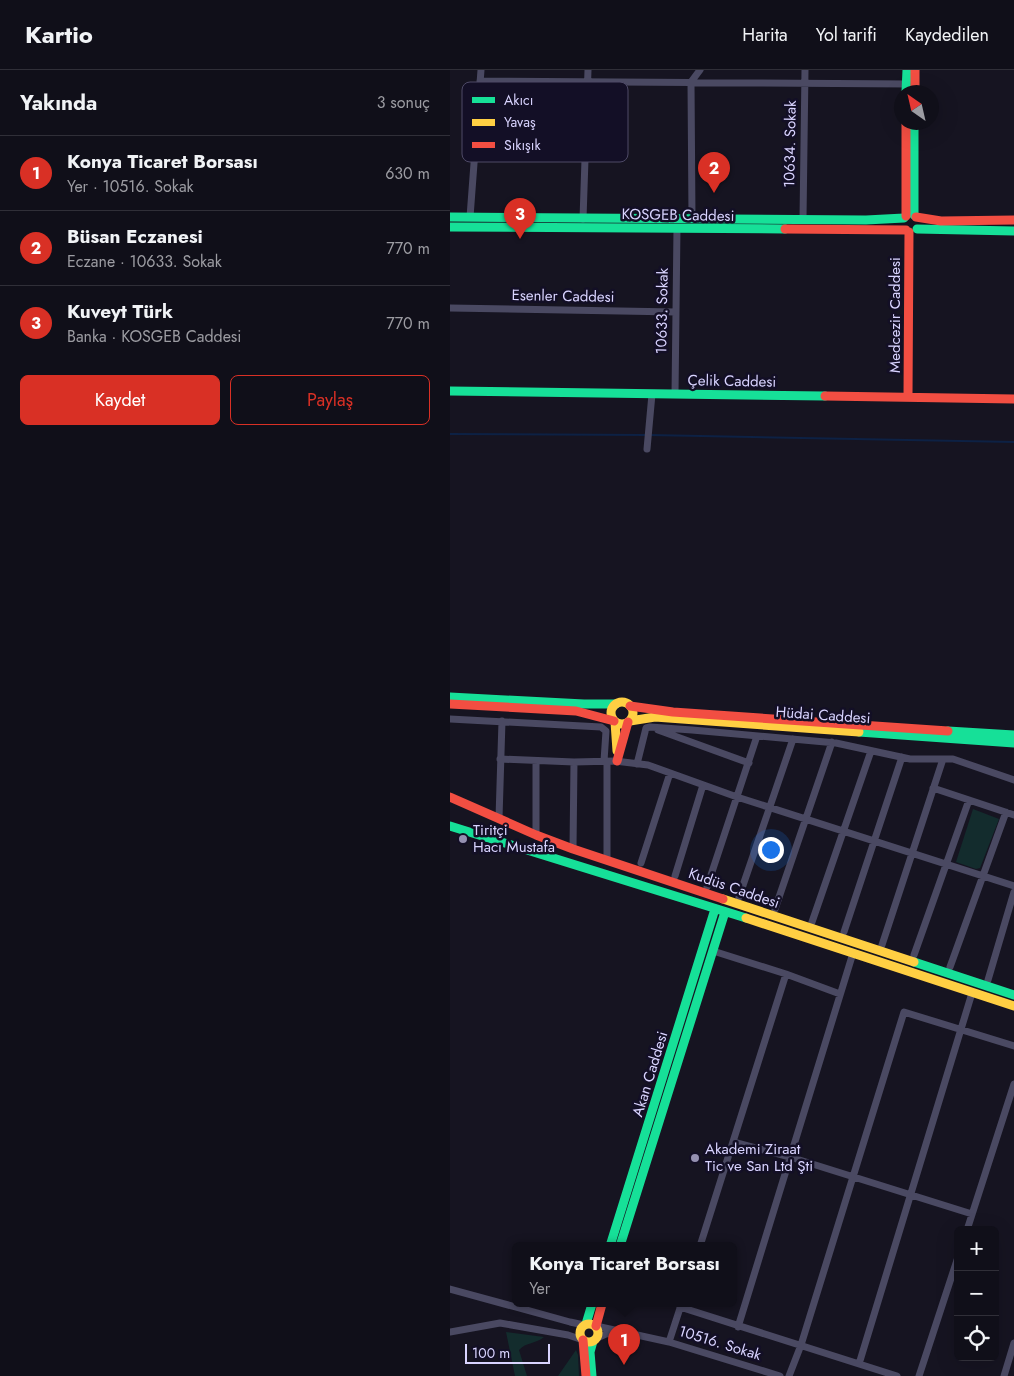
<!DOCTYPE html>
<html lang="tr">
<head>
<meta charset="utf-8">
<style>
	:root { --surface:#100f19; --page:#1e1d26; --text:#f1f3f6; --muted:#9c9ca2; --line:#302f38; --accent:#d93025 }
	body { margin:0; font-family:Jost,sans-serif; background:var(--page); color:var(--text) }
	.controls { position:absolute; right:15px; bottom:15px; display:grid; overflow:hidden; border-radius:8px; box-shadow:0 5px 20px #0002 }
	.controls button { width:45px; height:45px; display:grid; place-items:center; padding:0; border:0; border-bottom:1px solid var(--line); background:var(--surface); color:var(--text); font:25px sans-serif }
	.compass { position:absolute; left:444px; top:15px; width:45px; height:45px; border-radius:50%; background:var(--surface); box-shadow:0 5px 20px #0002; rotate:326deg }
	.scale { position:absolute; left:15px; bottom:12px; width:85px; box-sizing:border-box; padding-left:5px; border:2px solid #d9d4ff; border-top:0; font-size:14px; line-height:18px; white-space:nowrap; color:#d9d4ff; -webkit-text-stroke:4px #130f26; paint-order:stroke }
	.you { position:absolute; left:320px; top:779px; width:18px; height:18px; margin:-12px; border:4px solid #fff; border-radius:50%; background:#1a73e8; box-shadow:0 0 0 8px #1a73e833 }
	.badge { display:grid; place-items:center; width:32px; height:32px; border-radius:50%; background:var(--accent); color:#fff; font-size:16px; font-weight:700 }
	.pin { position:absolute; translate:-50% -41px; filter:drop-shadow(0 1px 2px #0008) }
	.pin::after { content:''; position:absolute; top:26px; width:18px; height:15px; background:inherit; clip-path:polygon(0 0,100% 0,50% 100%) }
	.popup { position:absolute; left:62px; top:1172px; width:225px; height:65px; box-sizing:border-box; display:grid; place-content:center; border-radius:8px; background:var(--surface); filter:drop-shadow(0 1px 4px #0005); font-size:16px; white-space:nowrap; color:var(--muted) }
	.popup b { font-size:19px; color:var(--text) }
	.popup::after { content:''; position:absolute; left:50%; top:100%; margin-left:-10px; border:10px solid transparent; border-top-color:var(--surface) }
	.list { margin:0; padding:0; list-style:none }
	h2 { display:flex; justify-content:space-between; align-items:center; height:65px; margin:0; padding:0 20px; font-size:21px }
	h2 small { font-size:16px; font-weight:400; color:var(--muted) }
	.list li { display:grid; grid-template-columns:32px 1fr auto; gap:15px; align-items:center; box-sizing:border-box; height:75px; padding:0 20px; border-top:1px solid var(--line) }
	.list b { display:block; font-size:19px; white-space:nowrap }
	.list p { margin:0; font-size:16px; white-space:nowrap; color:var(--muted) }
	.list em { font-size:16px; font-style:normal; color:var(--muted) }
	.actions { display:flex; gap:10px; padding:15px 20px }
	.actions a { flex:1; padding:11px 0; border:1px solid var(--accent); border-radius:8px; text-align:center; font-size:18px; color:var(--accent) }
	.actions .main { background:var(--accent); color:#fff }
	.icon { flex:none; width:28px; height:28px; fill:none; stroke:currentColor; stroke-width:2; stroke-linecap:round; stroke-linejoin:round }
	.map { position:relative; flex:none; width:564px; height:1306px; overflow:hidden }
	header { display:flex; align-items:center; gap:30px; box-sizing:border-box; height:70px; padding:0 25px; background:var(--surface); border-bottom:1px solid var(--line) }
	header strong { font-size:24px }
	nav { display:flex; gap:28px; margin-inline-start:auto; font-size:18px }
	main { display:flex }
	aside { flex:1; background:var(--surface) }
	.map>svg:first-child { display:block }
	.grass { fill:#132c2d }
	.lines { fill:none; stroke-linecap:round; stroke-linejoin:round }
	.stream { stroke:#0d2144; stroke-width:2 }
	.street { stroke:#4a4962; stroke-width:7 }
	.fast { stroke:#16e098; stroke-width:9 }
	.slow { stroke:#ffcf43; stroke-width:9 }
	.jam { stroke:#f24e42; stroke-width:9 }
	.poi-dot { fill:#9591b1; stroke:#130f26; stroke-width:2 }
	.labels { text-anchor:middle; stroke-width:5; stroke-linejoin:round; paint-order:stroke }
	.street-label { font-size:15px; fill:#d9d4ff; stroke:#130f26 }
	.poi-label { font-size:15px; fill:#d9d4ff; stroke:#130f26; text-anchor:start }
	.key { fill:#130f26; stroke:#4e4a67; stroke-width:1 }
	.key-label { font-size:14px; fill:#d9d4ff }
</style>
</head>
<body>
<header>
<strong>Kartio</strong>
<nav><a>Harita</a><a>Yol tarifi</a><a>Kaydedilen</a></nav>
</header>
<main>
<aside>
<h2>Yakında<small>3 sonuç</small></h2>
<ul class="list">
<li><span class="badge">1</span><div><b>Konya Ticaret Borsası</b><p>Yer · 10516. Sokak</p></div><em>630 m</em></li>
<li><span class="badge">2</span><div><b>Büsan Eczanesi</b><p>Eczane · 10633. Sokak</p></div><em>770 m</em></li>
<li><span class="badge">3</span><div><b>Kuveyt Türk</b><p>Banka · KOSGEB Caddesi</p></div><em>770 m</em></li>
</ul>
<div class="actions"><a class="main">Kaydet</a><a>Paylaş</a></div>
</aside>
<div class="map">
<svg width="564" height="1306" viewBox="0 0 564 1306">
	<rect width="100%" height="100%" fill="#161421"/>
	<path class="grass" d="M523 739 549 749 530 798 526 799 506 792Z
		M56 1262 94 1267C86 1274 76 1272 69 1280L77 1306H65Z
		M126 1280 128 1285 129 1306H108Z"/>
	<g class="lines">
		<path class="stream" d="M0 364 195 365
			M200 365 564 372"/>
		<path class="street" d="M30 11 459 14
			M20 147 31 0
			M242 148 241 12 250 0
			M133 149 138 0
			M353 149 355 0
			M0 238 226 242
			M225 324 227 158
			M197 379 202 324
			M0 649 151 657 156 661 154 691
			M208 660 299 693
			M50 689 124 692 165 691 198 695 287 727 564 816
			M187 694 196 658 200 657 242 660 386 673 460 689H503L564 710
			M483 718 564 745
			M49 748 52 651
			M86 765V691
			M123 779 124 692
			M157 789V691
			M191 793 220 703
			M225 806 253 715
			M257 817 307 666
			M289 827 343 669
			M325 839 382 672
			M362 852 421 681
			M394 862 452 687
			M432 875 493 689
			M263 881 336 904 390 924
			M464 885 519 730
			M500 897 556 742
			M538 910 564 822
			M283 1072 340 1087 522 1144
			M517 1160 564 1014
			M250 1176 336 904
			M0 1219 120 1252 134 1255
			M230 1237 447 1306
			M146 1256 219 1272 330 1306
			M288 1257 403 883
			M0 1262 50 1253 118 1265 133 1270
			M147 1268 156 1264 167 1262
			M219 1272 231 1235
			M409 1294 522 923
			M339 1306 351 1275 454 942 564 976
			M469 1306 508 1187
			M554 1306 564 1273"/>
		<path class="fast" d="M456 22 457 0
			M464 52V145
			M0 147 416 150 454 148
			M0 157 335 159
			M467 159 564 161
			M0 321 375 326
			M0 627 134 634H166
			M498 661 564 665
			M409 662 564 673
			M0 756 296 848
			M464 892 564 925
			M160 1176 265 839
			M170 1176 275 842
			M136 1254 142 1234
			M142 1306 140 1282 143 1271"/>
		<path class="slow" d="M161 643a11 11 0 1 1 22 0a11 11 0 1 1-22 0Z
			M180 651 205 647 409 662
			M165 652 167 681
			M273 829 464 892
			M296 848 564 936
			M130 1263a9 9 0 1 1 18 0a9 9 0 1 1-18 0Z"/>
		<path class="jam" d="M465 0V22
			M456 52V146
			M466 147 491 151 564 150
			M335 159 456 160
			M375 326 564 329
			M458 327 459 162
			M0 634 126 641 164 651
			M180 636 223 642 498 661
			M167 691 178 652
			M0 727 86 765 123 779 273 829
			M146 1256 152 1234
			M133 1270 136 1306"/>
	</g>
	<g class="poi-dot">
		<circle cx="13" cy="769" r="5"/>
		<circle cx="245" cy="1088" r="5"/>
	</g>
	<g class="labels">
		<g class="street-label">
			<text transform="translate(340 74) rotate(-89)" y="5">10634. Sokak</text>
			<text transform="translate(228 145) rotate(1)" y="5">KOSGEB Caddesi</text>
			<text transform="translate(113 226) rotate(1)" y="5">Esenler Caddesi</text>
			<text transform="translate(212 241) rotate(-89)" y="5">10633. Sokak</text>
			<text transform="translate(445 245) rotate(-90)" y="5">Medcezir Caddesi</text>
			<text transform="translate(282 311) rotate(1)" y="5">Çelik Caddesi</text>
			<text transform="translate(373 645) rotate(4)" y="5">Hüdai Caddesi</text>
			<text transform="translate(284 818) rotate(19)" y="5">Kudüs Caddesi</text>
			<text transform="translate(200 1004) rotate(-73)" y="5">Akan Caddesi</text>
			<text transform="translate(270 1273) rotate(17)" y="5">10516. Sokak</text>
		</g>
		<g class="poi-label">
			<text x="23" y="765">Tiritçi<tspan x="23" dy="17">Hacı Mustafa</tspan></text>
			<text x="255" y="1084">Akademi Ziraat<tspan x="255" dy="17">Tic ve San Ltd Şti</tspan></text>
		</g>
	</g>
	<rect x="12" y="12" width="166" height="80" rx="8" class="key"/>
	<rect x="22" y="27" width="23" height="6" fill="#16e098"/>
	<rect x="22" y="49" width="23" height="7" fill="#ffcf43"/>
	<rect x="22" y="72" width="23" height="6" fill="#f24e42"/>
	<g class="key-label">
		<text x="54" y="35">Akıcı</text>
		<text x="54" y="57">Yavaş</text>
		<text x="54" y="80">Sıkışık</text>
	</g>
</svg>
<div class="controls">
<button>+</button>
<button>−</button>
<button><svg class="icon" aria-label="locate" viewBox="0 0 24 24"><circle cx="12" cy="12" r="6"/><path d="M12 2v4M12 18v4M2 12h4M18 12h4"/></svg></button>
</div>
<svg class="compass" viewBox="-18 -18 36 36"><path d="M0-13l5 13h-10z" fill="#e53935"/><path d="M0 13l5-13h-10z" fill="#9c9ca2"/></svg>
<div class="scale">100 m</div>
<div class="you"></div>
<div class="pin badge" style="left:174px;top:1295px">1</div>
<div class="popup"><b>Konya Ticaret Borsası</b>Yer</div>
<div class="pin badge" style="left:264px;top:123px">2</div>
<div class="pin badge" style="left:70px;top:169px">3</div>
</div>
</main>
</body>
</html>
